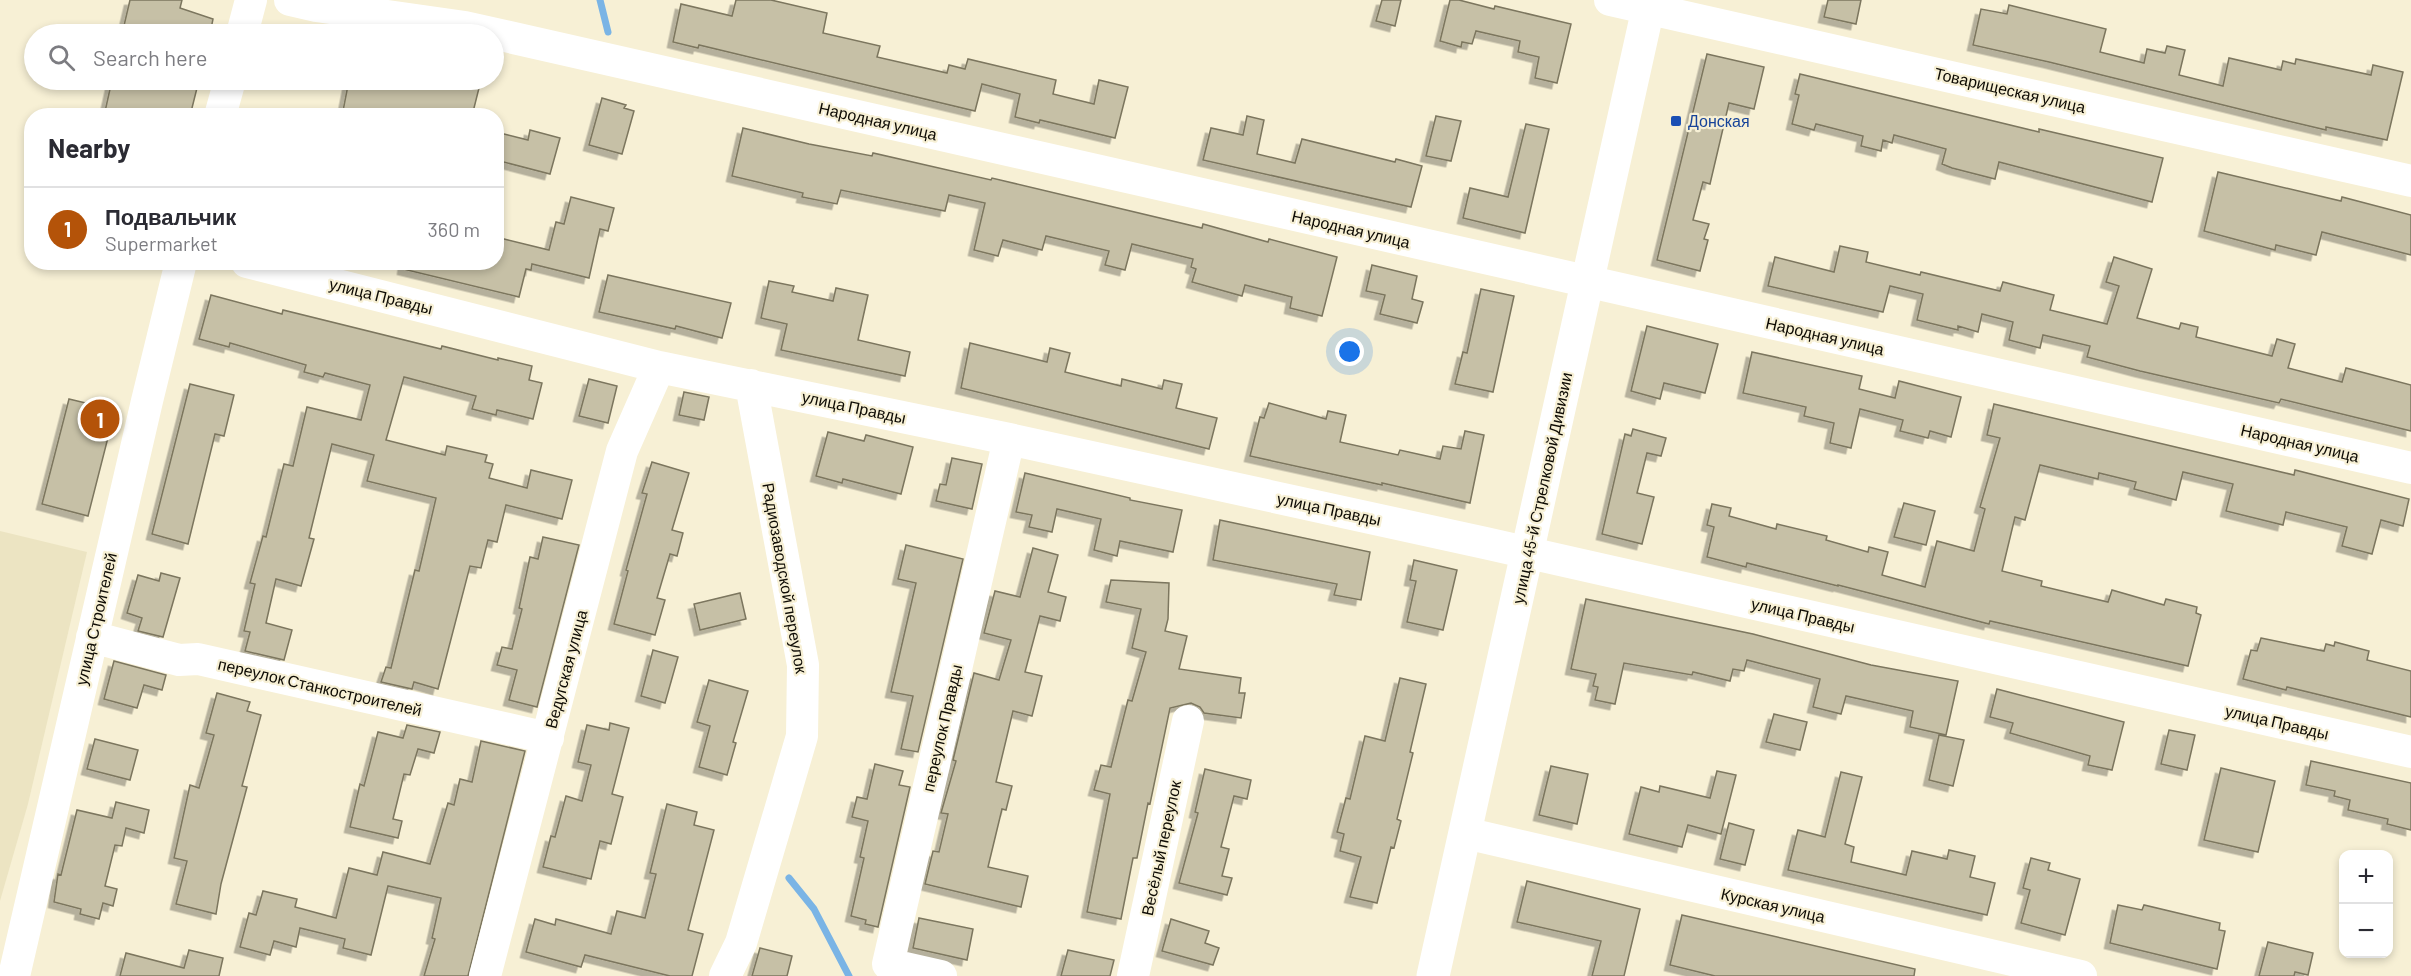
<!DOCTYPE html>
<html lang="en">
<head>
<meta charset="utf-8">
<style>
	:root { --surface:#fff; --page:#f2f2f3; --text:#2b2b33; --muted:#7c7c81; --line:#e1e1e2; --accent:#b45309 }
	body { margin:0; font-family:Barlow,sans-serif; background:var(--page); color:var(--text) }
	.controls { position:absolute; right:18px; bottom:18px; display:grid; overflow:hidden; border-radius:12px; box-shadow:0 3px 9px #0003 }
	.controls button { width:54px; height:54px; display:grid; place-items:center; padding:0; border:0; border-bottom:2px solid var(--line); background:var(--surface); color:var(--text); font:30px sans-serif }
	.you { position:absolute; left:1350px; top:352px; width:21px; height:21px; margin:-15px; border:4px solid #fff; border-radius:50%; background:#1a73e8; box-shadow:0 0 0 9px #1a73e833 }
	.badge { display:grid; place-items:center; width:39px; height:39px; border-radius:50%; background:var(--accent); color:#fff; font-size:20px; font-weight:700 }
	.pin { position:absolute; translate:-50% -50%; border:3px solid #fff; box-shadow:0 2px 6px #0006 }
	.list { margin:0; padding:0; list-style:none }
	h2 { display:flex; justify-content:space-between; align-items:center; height:78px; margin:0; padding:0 24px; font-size:26px }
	h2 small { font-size:20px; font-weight:400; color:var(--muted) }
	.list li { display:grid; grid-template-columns:39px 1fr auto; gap:18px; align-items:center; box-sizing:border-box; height:84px; padding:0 24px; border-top:2px solid var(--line) }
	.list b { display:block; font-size:22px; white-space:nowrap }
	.list p { margin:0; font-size:20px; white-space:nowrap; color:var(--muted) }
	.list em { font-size:20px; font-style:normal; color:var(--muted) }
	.icon { flex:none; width:33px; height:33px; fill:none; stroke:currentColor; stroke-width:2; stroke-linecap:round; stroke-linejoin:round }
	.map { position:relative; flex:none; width:2411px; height:976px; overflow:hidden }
	.search { position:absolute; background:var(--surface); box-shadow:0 3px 9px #0003; left:24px; top:24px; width:480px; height:66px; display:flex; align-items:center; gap:15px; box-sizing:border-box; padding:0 21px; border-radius:33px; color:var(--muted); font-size:22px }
	.panel { position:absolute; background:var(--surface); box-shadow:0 3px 9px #0003; left:24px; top:108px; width:480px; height:162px; border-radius:24px }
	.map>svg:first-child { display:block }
	.built { fill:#ece4c2 }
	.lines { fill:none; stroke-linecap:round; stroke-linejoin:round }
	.stream { stroke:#7ab4e5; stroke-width:7 }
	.building { fill:#c6c0a6; stroke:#7c765e; stroke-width:1.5; filter:url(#shadow) }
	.minor { stroke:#fff; stroke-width:32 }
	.major { stroke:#fff; stroke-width:33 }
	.transit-dot { fill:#1a4fb4; stroke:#f7f0d5; stroke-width:2 }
	.labels { text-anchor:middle; stroke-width:4.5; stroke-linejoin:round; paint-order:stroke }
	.street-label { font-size:16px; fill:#0e0b04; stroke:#f7f0d5 }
	.transit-label { font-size:16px; fill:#164399; stroke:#f7f0d5; text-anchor:start }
</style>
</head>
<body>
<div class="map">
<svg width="2411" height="976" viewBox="0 0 2411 976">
	<defs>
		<filter id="shadow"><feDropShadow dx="-5.5" dy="5.5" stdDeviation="0" flood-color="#0004"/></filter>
	</defs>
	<rect width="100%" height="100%" fill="#f7f0d5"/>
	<path class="built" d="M0 531 87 552 28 804 0 901Z"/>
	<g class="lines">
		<path class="stream" d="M600 0 608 32
			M789 878 814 909 849 976"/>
	</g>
	<path class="building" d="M130 0H182L180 8 213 19 210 34H122Z
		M736 0H771L827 13 823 33 880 46 877 57 947 73 949 65 965 69 968 59 1056 80 1053 94 1094 104 1099 80 1128 87 1115 138 1040 120 1039 123 1015 117 1020 94 982 84 975 111 699 45 698 48 673 42 681 4 732 16Z
		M1382 0H1401L1395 26 1376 21Z
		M1450 0H1459L1494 9 1495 6 1571 24 1557 83 1535 78 1539 57 1518 52 1520 41 1476 31 1472 44 1462 42 1461 47 1440 41Z
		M1828 0H1861L1856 24 1824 17Z
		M2009 5 2106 29 2100 52 2144 63 2147 49 2165 53 2167 46 2185 50 2179 75 2223 86 2229 58 2281 70 2283 61 2295 64 2296 59 2371 75 2373 65 2403 72 2387 140 2326 127V130L2288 121 2049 62 1973 45 1981 9 2007 14Z
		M1707 54 1764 67 1754 109 1729 103 1710 184 1703 182 1693 220 1709 224 1704 239 1708 240 1700 271 1657 260Z
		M1800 74 2039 132V129L2163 158 2152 202 1999 162 1995 179 1952 168 1942 164 1946 149 1894 135 1892 143 1883 140 1881 151 1861 146 1863 136 1816 124 1814 130 1792 124 1799 95 1795 94Z
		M112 80H199L190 116H104Z
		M349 80H481L472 116H342Z
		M602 98 626 105 624 108 634 111 622 154 589 145Z
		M1247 116 1264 120 1257 154 1295 163 1302 139 1395 162 1396 159 1422 166 1411 207 1203 160 1211 128 1243 135Z
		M1436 116 1461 121 1451 161 1426 156Z
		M1526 124 1549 129 1525 233 1463 218 1470 188 1508 197Z
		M743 128 809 144 872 156 873 153 991 180 992 178 1202 228 1203 224 1268 242 1269 239 1337 257 1322 316 1290 308 1292 297 1245 285 1242 296 1192 282 1196 269 1191 267 1193 259 1132 244 1125 270 1105 265 1109 251 1046 236 1042 250 1003 240 998 256 974 250 985 203 949 195 945 211 841 190 837 204 802 197 803 193 732 176Z
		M530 130 560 138 550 174 496 160V132L528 140Z
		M2218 172 2341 201 2342 197 2411 215V255L2322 232 2316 255 2276 245 2275 250 2204 231Z
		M571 197 614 208 608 231 600 229 589 278 532 264 531 270 526 269 519 297 403 269 404 262H496L500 238 549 250 556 222 564 224Z
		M1840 246 1868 252 1866 262 1920 275 1921 272 2000 291 2003 282 2054 295 2050 310 2107 324 2119 286 2106 282 2114 257 2152 269 2137 318 2179 329 2181 323 2198 327 2196 337 2272 356 2277 339 2295 344 2288 368 2342 382 2346 368 2411 385V431L2281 399 2279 403 2140 371 2087 357 2090 346 2043 335 2040 348 2009 340 2013 322 1982 314 1978 332 1958 326V330L1917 320 1923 294 1890 286 1883 312 1768 286 1775 257 1834 272Z
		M1372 265 1417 276 1412 299 1423 302 1417 323 1380 314 1385 295 1366 291Z
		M608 275 731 303 722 338 676 326 675 329 599 312Z
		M769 281 794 286 792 292 833 301 836 288 868 295 858 340 910 352 905 376 781 350 787 324 761 318Z
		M1481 289 1514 296 1493 392 1455 384 1463 352 1467 353Z
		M211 295 282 314 283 310 441 349 442 346 498 360V358L532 366 529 380 542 383 533 419 497 410 496 415 472 409 476 396 404 377 386 440 445 455 447 446 487 455 485 462 493 464 489 478 527 488 531 470 572 480 562 519 506 505 497 542 488 540 481 568 470 566 438 689 414 682 412 689 381 682 386 667 391 668 415 570 419 571 436 498 367 481 374 455 332 444 309 538 314 539 301 586 276 579 266 623 292 630 284 660 245 651 250 632 244 631 255 584 250 583 263 536 266 537 284 464 293 466 307 407 361 420 370 385 325 373 323 377 304 372 306 365 230 343 229 347 199 339Z
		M1647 326 1718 344 1705 393 1664 383 1660 399 1631 391Z
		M970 343 1047 362 1050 348 1070 353 1065 372 1121 386 1122 379 1162 389 1164 380 1182 384 1176 408 1217 418 1209 449 961 388Z
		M1752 352 1862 376 1859 389 1895 398 1899 381 1961 397 1951 437 1930 431 1928 438 1900 431 1903 420 1860 409 1851 448 1830 443 1834 423 1804 416 1806 407 1743 393Z
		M589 379 617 386 608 423 579 416Z
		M190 384 234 395 224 436 215 434 188 544 152 534Z
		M684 392 709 397 704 420 679 415Z
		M69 399 115 410 88 516 42 504Z
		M1269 403 1326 419 1328 411 1346 415 1340 442 1398 455 1400 450 1440 459 1443 446 1461 449 1465 431 1484 435 1470 503 1382 483V485L1250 456 1260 417 1264 418Z
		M1994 404 2294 475 2295 470 2409 499 2403 526 2381 520 2372 554 2342 546 2347 527 2286 512 2283 525 2226 511 2233 484 2183 472 2176 500 2134 489 2136 482 2099 473 2098 479 2040 465 2025 520 2015 517 2002 571 2042 581 2041 586 2108 602 2112 590 2164 605 2166 599 2197 607 2196 613 2201 615 2188 666 1990 621 1989 624 1838 585V586L1747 563 1746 567 1707 557 1714 527 1707 525 1712 504 1731 508 1729 516 1776 529 1777 524 1827 536 1826 540 1868 552 1869 547 1888 552 1882 575 1925 587 1937 541 1974 551 1985 509 1980 507 2000 438 1987 435Z
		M1633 429 1666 438 1661 456 1647 453 1637 493 1654 497 1642 544 1602 534 1625 434 1631 436Z
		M828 432 864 441 866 435 913 447 901 494 843 479 842 483 816 476Z
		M952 458 982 464 972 509 936 501 940 484 946 485Z
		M652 462 689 473 672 530 683 533 677 556 670 554 657 598 665 600 655 635 614 624 628 571 626 570 647 494 642 493Z
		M1025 473 1130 498V500L1182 510 1173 552 1120 541 1117 556 1094 550 1101 519 1057 509 1052 532 1029 527 1032 515 1016 512Z
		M1904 503 1935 511 1926 545 1894 537Z
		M1220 520 1370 552 1361 600 1334 595 1337 584 1213 560Z
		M543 537 579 545 537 707 509 700 517 670 497 665 502 647 512 649 522 609 519 608 530 557 538 559Z
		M906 545 963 559 918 752 901 749 913 696 891 692 916 583 898 579Z
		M1033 548 1058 555 1048 592 1066 597 1060 621 1040 616 1025 672 1042 676 1032 716 1013 711 996 782 1012 786 1006 810 1002 809 988 867 1028 876 1021 907 925 884 933 851 939 852 948 814 941 813 956 761 953 760 974 673 999 680 1011 640 984 633 995 591 1020 597Z
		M1414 560 1457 570 1443 630 1407 622 1416 581 1410 580Z
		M161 573 180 578 163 637 138 631 142 618 127 613 138 575 159 581Z
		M1111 580 1169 583 1168 619 1165 631 1187 636 1179 669 1241 678 1239 693H1245L1241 718 1204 713 1200 707 1191 703 1170 708 1150 804 1148 803 1137 858H1133L1121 919 1087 912 1110 794 1094 790 1101 765 1111 767 1128 700 1132 701 1146 652 1132 648 1141 609 1106 602Z
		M740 593 746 619 700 630 694 604Z
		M1586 599 1753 634 1871 665 1958 681 1946 735 1910 727 1913 711 1846 696 1841 714 1813 707 1820 679 1747 660 1744 671 1733 669 1730 681 1693 672 1692 675 1624 663 1615 704 1595 700 1598 687 1593 686 1596 674 1571 669Z
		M2261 638 2324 651 2326 644 2334 646 2335 642 2369 651 2367 660 2411 671V717L2287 687 2286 690 2243 679 2251 650 2257 651Z
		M653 650 678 657 665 703 641 696Z
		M114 661 166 675 162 690 144 685 137 708 104 699Z
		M1400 678 1426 684 1410 752 1413 753 1397 819 1401 821 1394 848 1391 847 1377 903 1350 897 1361 857 1340 851 1344 834 1337 832 1346 798 1350 799 1365 736 1385 741Z
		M709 680 748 691 733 742 736 743 727 775 699 767 710 726 697 722Z
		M1997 689 2124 722 2112 770 2088 765 2090 756 2010 733 2013 723 1990 717Z
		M217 693 250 702 247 711 261 715 242 786 247 787 221 884 216 914 176 904 187 861 174 858 190 785 199 788 214 735 206 733Z
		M1774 714 1807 722 1800 750 1766 742Z
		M610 723 629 728 612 794 623 797 611 844 600 841 591 879 543 867 551 836 555 837 566 796 582 801 591 765 578 762 587 725 609 730Z
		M407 725 440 732 434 753 418 749 410 775 404 774 393 819 402 821 398 838 350 827 360 784 364 786 378 732 403 738Z
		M2169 730 2195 735 2187 770 2161 764Z
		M1939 735 1964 740 1953 786 1929 780Z
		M95 739 138 750 130 780 87 769Z
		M481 741 525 751 468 976H424L435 939 432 938 441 898 388 886 371 955 343 948 345 939 300 928 296 947 274 941 270 955 240 947 249 913 256 915 263 891 297 899 295 907 336 918 349 868 377 875 383 852 430 864 448 803 454 805 460 779 472 782Z
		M2311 761 2411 783V830L2387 824 2388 819 2348 810 2350 800 2334 796 2335 791 2306 785Z
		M875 764 903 771 899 785 910 787 878 927 865 924 866 920 851 916 864 858 860 857 868 821 852 817 857 797 867 799Z
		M1551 766 1588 774 1577 824 1539 815Z
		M2221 768 2275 781 2258 852 2204 840Z
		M1205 769 1251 780 1247 799 1234 796 1221 847 1229 849 1222 876 1232 878 1227 895 1179 883 1198 813 1195 812Z
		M1717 771 1736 775 1721 834 1688 825 1682 847 1629 834 1641 787 1659 792 1660 786 1710 798Z
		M1841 772 1862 777 1845 844 1854 847 1851 862 1906 875 1912 851 1947 859 1949 850 1975 856 1970 877 1995 883 1987 915 1788 870 1798 830 1825 837Z
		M116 802 149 810 144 833 126 828 122 846 115 845 105 886 117 889 113 906 103 903 99 919 80 914 81 909 54 902 58 874 61 875 77 810 112 818Z
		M667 804 697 812 694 825 714 830 688 930 703 934 692 976H670L585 955 581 967 526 952 535 919 555 925 556 919 611 934 617 911 645 918 656 874 650 873Z
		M1729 823 1754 830 1745 865 1720 859Z
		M2031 858 2050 863 2048 870 2080 879 2065 935 2021 923 2030 890 2023 888Z
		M1527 881 1640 909 1624 976H1592L1601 941 1517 922Z
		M2118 905 2142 910 2144 905 2220 923 2219 930 2225 931 2217 969 2110 943Z
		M1682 915 1915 969 1914 976H1715L1670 965Z
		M919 918 973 929 967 960 913 948Z
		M1171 919 1209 931 1205 943 1219 948 1213 965 1162 951Z
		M2268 942 2313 953 2308 975 2295 972 2294 976H2259Z
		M760 948 792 956 787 976H752Z
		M189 950 223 958 219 976H120L126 953 184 968Z
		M1068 950 1114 960 1110 976H1061Z"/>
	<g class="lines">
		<path class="minor" d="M290 0 316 6 465 27 2411 468
			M1610 0 2411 181
			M242 34 251 0
			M220 116 230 80
			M247 262 659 367 1009 439 1485 543 2411 752
			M92 637 179 660 198 659 548 738
			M1465 833 2081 976
			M14 976 147 401 181 262
			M485 976 622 451 659 367
			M725 976 741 943 802 736 803 665 751 385
			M941 976 888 964 1009 439
			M1133 976 1188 721"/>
		<path class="major" d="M1433 976 1650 0"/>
	</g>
	<rect class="transit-dot" x="1670" y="115" width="12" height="12" rx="3"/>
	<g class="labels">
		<g class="street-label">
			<text transform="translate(2010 90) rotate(13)" y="6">Товарищеская улица</text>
			<text transform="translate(878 121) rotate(13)" y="6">Народная улица</text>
			<text transform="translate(1351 229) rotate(13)" y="6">Народная улица</text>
			<text transform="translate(381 296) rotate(14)" y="6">улица Правды</text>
			<text transform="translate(1825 336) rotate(13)" y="6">Народная улица</text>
			<text transform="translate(854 407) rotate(12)" y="6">улица Правды</text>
			<text transform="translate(2300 443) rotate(13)" y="6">Народная улица</text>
			<text transform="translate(1542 488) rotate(-78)" y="6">улица 45-й Стрелковой Дивизии</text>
			<text transform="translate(1329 509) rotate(12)" y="6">улица Правды</text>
			<text transform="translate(785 578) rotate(80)" y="6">Радиозаводской переулок</text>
			<text transform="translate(1803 615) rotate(13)" y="6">улица Правды</text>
			<text transform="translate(96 619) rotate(-77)" y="6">улица Строителей</text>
			<text transform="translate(566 669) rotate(-75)" y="6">Ведугская улица</text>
			<text transform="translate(320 687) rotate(13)" y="6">переулок Станкостроителей</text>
			<text transform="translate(2277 722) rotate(13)" y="6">улица Правды</text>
			<text transform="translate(942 728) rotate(-77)" y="6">переулок Правды</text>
			<text transform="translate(1161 848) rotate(-78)" y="6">Весёлый переулок</text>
			<text transform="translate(1773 905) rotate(13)" y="6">Курская улица</text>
		</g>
		<g class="transit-label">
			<text x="1688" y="127">Донская</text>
		</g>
	</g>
</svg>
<div class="controls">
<button>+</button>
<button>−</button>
</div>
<div class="you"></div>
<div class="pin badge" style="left:100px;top:419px">1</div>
<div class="search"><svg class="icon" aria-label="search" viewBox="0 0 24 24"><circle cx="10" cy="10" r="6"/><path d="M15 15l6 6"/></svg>Search here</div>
<section class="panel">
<h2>Nearby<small></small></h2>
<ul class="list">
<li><span class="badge">1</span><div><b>Подвальчик</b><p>Supermarket</p></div><em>360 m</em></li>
</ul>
</section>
</div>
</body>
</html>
